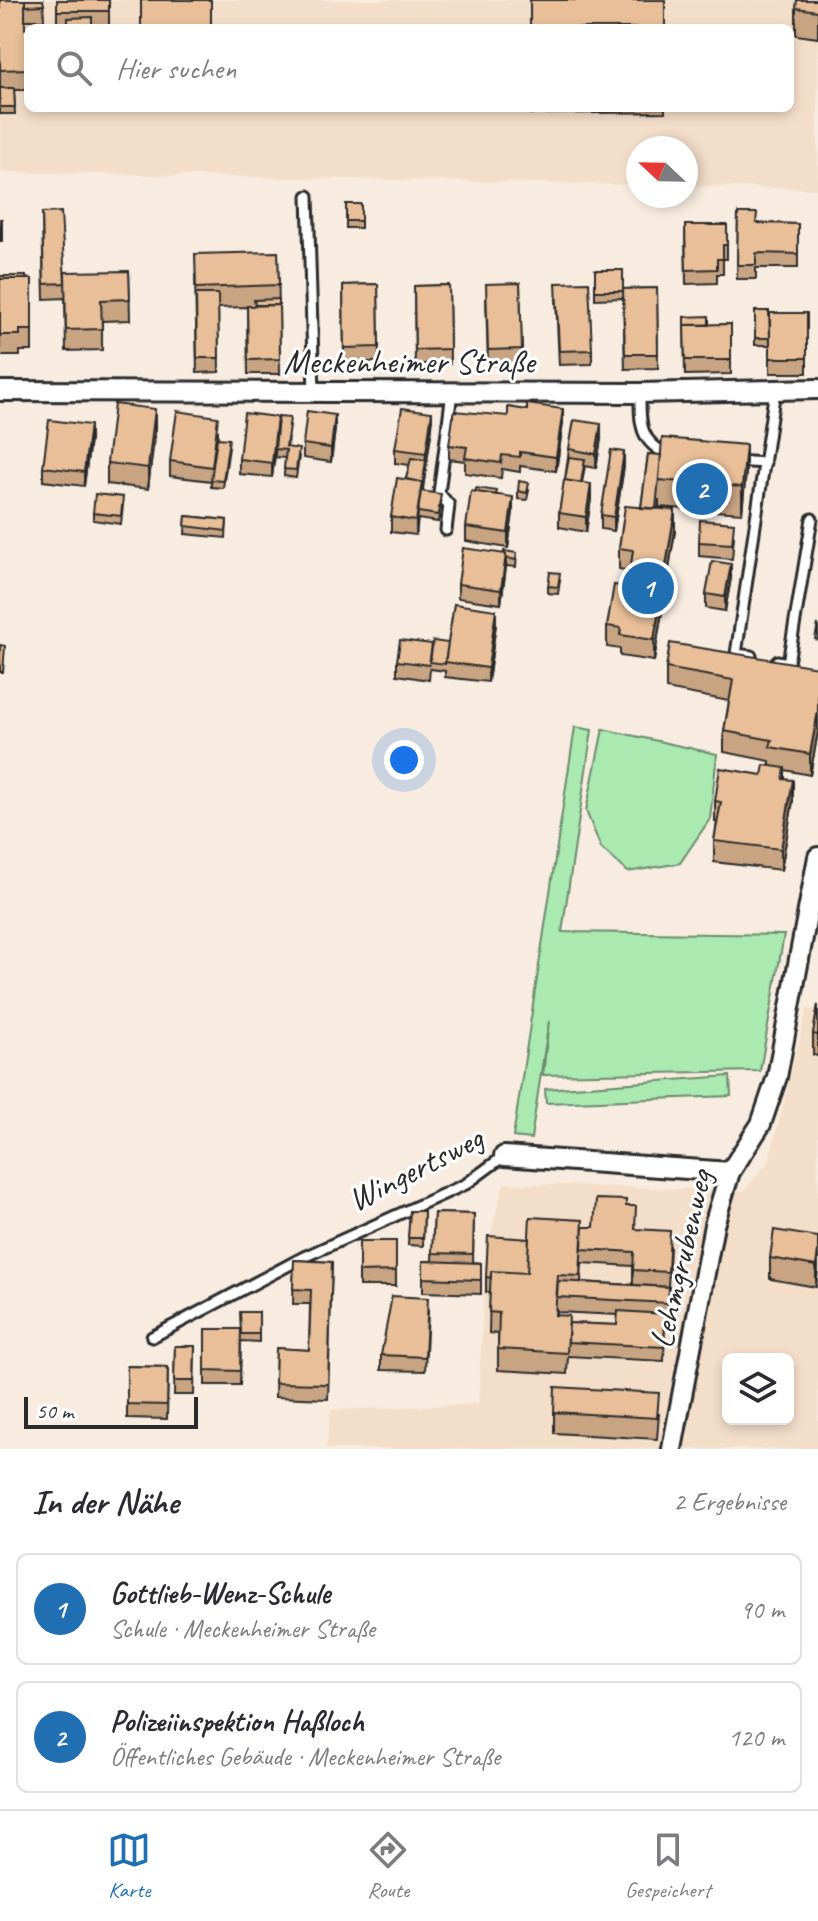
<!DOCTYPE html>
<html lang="de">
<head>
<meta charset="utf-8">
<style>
	:root { --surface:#fff; --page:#f7f7f7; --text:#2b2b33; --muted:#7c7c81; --line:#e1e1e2; --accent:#1f6fb2 }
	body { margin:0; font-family:Caveat,sans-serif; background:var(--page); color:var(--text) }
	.controls { position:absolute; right:24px; bottom:24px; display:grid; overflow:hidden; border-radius:12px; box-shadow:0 4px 12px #0003 }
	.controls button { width:72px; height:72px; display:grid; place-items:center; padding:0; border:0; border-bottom:2px solid var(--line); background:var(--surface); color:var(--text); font:40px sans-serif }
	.compass { position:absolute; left:626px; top:136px; width:72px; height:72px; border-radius:50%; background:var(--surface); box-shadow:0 4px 12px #0003; rotate:292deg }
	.scale { position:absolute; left:24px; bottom:20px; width:174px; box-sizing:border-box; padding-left:8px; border:4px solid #2b2b2b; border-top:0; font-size:22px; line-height:28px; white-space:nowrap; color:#2b2b2b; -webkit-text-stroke:6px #fff; paint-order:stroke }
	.you { position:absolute; left:404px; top:760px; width:28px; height:28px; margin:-20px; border:6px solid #fff; border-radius:50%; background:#1a73e8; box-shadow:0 0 0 12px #1a73e833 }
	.badge { display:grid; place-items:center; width:52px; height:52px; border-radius:50%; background:var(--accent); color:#fff; font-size:26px; font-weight:700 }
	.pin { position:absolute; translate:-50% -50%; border:4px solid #fff; box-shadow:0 2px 8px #0006 }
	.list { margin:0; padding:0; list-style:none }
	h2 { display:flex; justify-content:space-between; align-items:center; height:104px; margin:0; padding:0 32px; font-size:34px }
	h2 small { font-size:26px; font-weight:400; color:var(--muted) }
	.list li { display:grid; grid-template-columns:52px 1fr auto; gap:24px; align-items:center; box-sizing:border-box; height:112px; margin:0 16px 16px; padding:0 16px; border:2px solid var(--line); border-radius:12px }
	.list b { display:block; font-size:30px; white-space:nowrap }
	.list p { margin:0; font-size:26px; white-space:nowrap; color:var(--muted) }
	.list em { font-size:26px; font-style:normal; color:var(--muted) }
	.icon { flex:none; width:44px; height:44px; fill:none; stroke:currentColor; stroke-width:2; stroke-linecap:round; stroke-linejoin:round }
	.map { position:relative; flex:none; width:818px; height:1449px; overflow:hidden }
	.search { position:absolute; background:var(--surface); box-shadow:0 4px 12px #0003; left:24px; right:24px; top:24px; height:88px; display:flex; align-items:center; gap:20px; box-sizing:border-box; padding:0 28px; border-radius:12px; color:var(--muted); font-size:30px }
	.sheet { height:360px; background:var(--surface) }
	nav { display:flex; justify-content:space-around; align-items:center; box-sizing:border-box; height:112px; border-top:2px solid var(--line); background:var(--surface); font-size:22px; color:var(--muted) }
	nav a { display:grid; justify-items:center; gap:4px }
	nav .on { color:var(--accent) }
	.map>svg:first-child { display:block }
	.built { fill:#f3deca; fill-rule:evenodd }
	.green { fill:#aae9b0; stroke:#6a8a6e; stroke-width:2 }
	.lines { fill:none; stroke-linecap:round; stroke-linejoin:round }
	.service-casing { stroke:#2b2b2b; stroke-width:15 }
	.minor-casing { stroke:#2b2b2b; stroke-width:24 }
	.service { stroke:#fff; stroke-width:9 }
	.minor { stroke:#fff; stroke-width:18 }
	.wall { fill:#c8a483; stroke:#2b2b2b; stroke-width:2; fill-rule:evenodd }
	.shaded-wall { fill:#a2866a; stroke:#2b2b2b; stroke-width:2 }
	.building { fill:#e8bf98; stroke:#2b2b2b; stroke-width:2 }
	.labels { text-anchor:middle; stroke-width:6; stroke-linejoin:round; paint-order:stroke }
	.street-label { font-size:34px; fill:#2b2b2b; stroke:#fff }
</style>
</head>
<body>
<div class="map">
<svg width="818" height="1449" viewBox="0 0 818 1449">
	<rect width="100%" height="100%" fill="#f8ece0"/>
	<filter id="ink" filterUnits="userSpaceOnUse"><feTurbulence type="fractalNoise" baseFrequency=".0125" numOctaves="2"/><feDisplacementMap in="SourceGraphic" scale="16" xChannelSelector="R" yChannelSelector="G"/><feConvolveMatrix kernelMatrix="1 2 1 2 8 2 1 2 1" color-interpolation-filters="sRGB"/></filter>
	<g filter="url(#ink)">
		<path class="built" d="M0 0H818V189L686 186V148H638V185L0 172ZM28 28H790V108H28Z
			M807 1009 818 1010V1449H326L331 1410 478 1404 486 1251 504 1183 744 1191 769 1161ZM728 1359H788V1419H728Z"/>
		<path class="green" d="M575 727 592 730 562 932 784 935 760 1071 543 1075 549 1021 531 1139 513 1137Z
			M603 729 717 754 710 819 680 863 628 872 601 848 586 811Z
			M730 1076 731 1096 546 1103 545 1089Z"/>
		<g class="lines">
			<g class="service-casing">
				<path id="service" d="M308 196 314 393
					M640 393C640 423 639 442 669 455
					M735 461 765 463
					M446 530 449 505 439 493 452 392
					M751 656 736 654 775 390
					M777 661 788 663 812 519
					M152 1337 306 1256 466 1184 504 1156"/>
			</g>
			<g class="minor-casing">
				<path id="minor" d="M0 391 640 393 818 389
					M504 1156 730 1172
					M672 1449 714 1225 730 1172 761 1124 777 1077 818 857"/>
			</g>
			<use href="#service" class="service"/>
			<use href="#minor" class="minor"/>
		</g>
		<path class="wall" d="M0 0H43L44 20H25V29H28V90H14L15 114H0Z
			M57 0H109V28H57Z
			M818 0V38L796 35V8Z
			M530 108H665V112L530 114Z
			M346 204H361V228H346Z
			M42 213 65 277 129 271 130 320 102 321V350L66 351 65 298 44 299Z
			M738 213 756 223 798 224V268H756V279H737Z
			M685 225H727V259H723V274H717V283L686 284Z
			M278 252 280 374H248L247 307 218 308 219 372 197 373 195 275Z
			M595 270 623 289 657 288 658 368 625 369 623 298 595 299Z
			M0 276 32 279V351H20V356H0Z
			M520 283 522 364 488 365 486 298Z
			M378 284 379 362H344L343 285Z
			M449 285 450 364H415L414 286Z
			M556 298 592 350V364L559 365Z
			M755 311H769L770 345H755Z
			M770 313H807V373H770Z
			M684 317 709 325 731 324V374L685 375Z
			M563 423 556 471 520 466V472L502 469 501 478 465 473V461L449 459V445Z
			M290 426 287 448 299 456 296 478 284 476 285 458 275 457V455L272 477 239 474V459Z
			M432 427 422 492 441 502 438 522 418 519 416 535 391 532V517L406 479 410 465 395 463V449Z
			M335 429 331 462 303 458V444Z
			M155 430 148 489 107 484V463Z
			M218 431V438L229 447 223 488 211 487V481L170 476V461Z
			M601 439 596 468 585 466 582 483 591 499 586 532 559 527V513L565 480 569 449Z
			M90 440 84 486 43 481V467Z
			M648 454 746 472 742 513 659 507V499L658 509 675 531 654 661 620 656V649L607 647V626L628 587 630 571 619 569V548L641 508Z
			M624 466 614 531 601 529V515Z
			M529 490 527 500 518 499V491Z
			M123 505 121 524 93 520V513Z
			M513 512 508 548 466 541V527Z
			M186 516 227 520 226 538 185 534Z
			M734 537 732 559 699 556V542Z
			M504 553H517L516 567 506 566 501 604 458 598V584Z
			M731 578 725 611 706 608V594Z
			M560 580 558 594 548 593V586Z
			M496 624 488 682 445 677V671L430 669 429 680 397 675V661L448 643Z
			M818 667V732L810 775 785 770V779L793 801 781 870 714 862V841L717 822H715V801L762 775 770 766V761L724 752V731L729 701 666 689V668Z
			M818 1005V1056L813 1055V1034Z
			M626 1206 636 1229 670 1246 668 1287 633 1285V1266L582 1263 581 1282 669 1287 668 1317H665L664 1361 568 1356 567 1374 498 1370V1334L489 1333 490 1292H486V1277L529 1239 583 1227H594ZM557 1309V1312L618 1315 617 1325 569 1323 556 1316Z
			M410 1211H424L423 1246 408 1245Z
			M434 1213 474 1214 473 1262 481 1263V1294L423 1292V1261H432Z
			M818 1237 816 1287 770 1279V1258Z
			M359 1241H396V1286H359Z
			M294 1260 332 1262 328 1399 275 1397 276 1348 309 1350 310 1304H293Z
			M259 1312V1342L241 1341 240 1385H205V1329H240Z
			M428 1312 425 1371 381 1370V1355Z
			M175 1346H195L194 1395H174Z
			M127 1366 168 1367 167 1419 127 1418Z
			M554 1412 659 1414 657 1439 554 1433Z"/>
		<path class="shaded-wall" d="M155 409V430L148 489V468Z
			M563 409V423L556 471V457Z
			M432 412V427L422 496 426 453Z
			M335 415V429L331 462V448Z
			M277 417 275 455 272 477V463Z
			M601 424V439L596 468V454Z
			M90 425V440L84 486V472Z
			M746 445V472L742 513V487Z
			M624 452V466L614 531V517Z
			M422 482V496L418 512 416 535V521Z
			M591 484V499L586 532V517Z
			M513 497V512L508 548V533Z
			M675 510V531L654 661V640Z
			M506 554V568L501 604V590Z
			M731 564V578L725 611V597Z
			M496 610V624L488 682V668Z
			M818 711V732L810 775V754Z
			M793 780V801L781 870V849Z
			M818 1250V1271L816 1287V1266Z"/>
		<path class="building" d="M0 0H25V29H28V69L0 70Z
			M25 0H43L44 5 25 6Z
			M57 0H109V11H57Z
			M141 0H211V28H141Z
			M530 0H665V28H530Z
			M797 0H818V11L796 8Z
			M92 17V28H68V18Z
			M0 88H14L15 107H0Z
			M346 204H361V221H346Z
			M61 212 65 283 44 284 42 213Z
			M738 213H757L756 223 798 224V254L756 253V265H737Z
			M0 219H2V241H0Z
			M685 225H727V245H723V259H717V269L686 270Z
			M278 252 279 285 196 288 195 254Z
			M595 270H623V291H595Z
			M129 271 130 299 101 300 102 329 66 330 65 272Z
			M0 276H26V279H0Z
			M0 279H32V330H20V335H0Z
			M589 282 592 350 559 351 556 283Z
			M520 283 522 349 488 350 486 284Z
			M378 284 379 347 344 348 343 285Z
			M449 285 450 349 415 350 414 286Z
			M657 288 658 354H625L623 289Z
			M196 294H218L219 358H197Z
			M279 299V305H255L254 300Z
			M279 305 280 359 248 360 247 306Z
			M755 311H769L770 338H755Z
			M770 313H807V358H770Z
			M709 316V325H684V332V317Z
			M731 324V360H685L684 325Z
			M114 404 155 409 148 468 107 463Z
			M527 404 563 409 556 457 520 452V457L502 455 501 463 465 458 467 447 449 445 454 411 508 416V407L527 410Z
			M402 408 432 412 426 453 395 449Z
			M177 411 218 417 212 467 170 461Z
			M307 411 335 415 331 448 303 444Z
			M244 413 277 417 272 463 239 459Z
			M278 417 290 418 286 447 299 449 296 470 284 469 286 450 275 449Z
			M49 420 90 425 84 472 43 467Z
			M574 420 601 424 596 454 569 449Z
			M217 438 229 439 223 481 211 480Z
			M662 438 746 445 742 487 659 480Z
			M611 450 624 452 614 517 601 515Z
			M648 454 661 455 656 509 641 508Z
			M569 457 585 459 581 483 565 480Z
			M411 458 426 460 422 489V482L406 479Z
			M397 478 422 482 416 521 391 517Z
			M564 480 591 484 586 517 559 513Z
			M519 481 529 483 527 493 518 491Z
			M476 488 497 491 496 495 476 492Z
			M421 491 441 494 438 515 418 512Z
			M471 491 513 497 508 533 466 527Z
			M95 494 123 497 121 516 93 513Z
			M625 506 675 510 654 640 620 635 621 628 607 626 614 585 628 587 633 550 619 548Z
			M186 516 227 520 226 531 185 526Z
			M700 520 734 523 732 544 699 542Z
			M463 548 506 554 501 590 458 584Z
			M504 551 517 553 516 560 506 558V554L504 553Z
			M712 561 731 564 725 597 706 594Z
			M550 572 560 573 558 587 548 586Z
			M454 604 496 610 488 668 445 662Z
			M818 624V640L815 639Z
			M400 640 432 644 429 665 397 661Z
			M433 641 448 643 445 664 430 662Z
			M670 643 818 667V711L810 754 770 747 772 740 724 731 733 680 666 668Z
			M0 645 5 646 3 672H0Z
			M764 765 785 768 783 779 793 780 781 849 714 841 721 802 715 801 720 768 762 775Z
			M818 1005V1035L813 1034Z
			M596 1199 626 1200V1206H636L635 1229 670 1231 668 1272 633 1270 634 1252 582 1249 583 1227H594Z
			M410 1211H424L423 1238H408Z
			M434 1213 474 1214 473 1254 432 1253Z
			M530 1217 583 1220 580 1276 558 1275 555 1315 569 1316 567 1353 498 1349 499 1313 489 1312 491 1271 527 1273Z
			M774 1230 818 1237V1250L816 1266 770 1258Z
			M488 1236 529 1239 527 1273 491 1271V1278L486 1277Z
			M359 1241H396V1271L359 1272Z
			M294 1260 332 1262 328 1384 275 1383 276 1348 309 1350 311 1290 293 1289Z
			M423 1261 481 1263V1280L423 1278Z
			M558 1281 669 1287 668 1303 557 1297Z
			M392 1296 428 1298 425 1357 381 1355Z
			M618 1311 665 1314 664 1347 568 1342 569 1323 617 1325Z
			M240 1312H259V1334H241Z
			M205 1329H241L240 1371 205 1370Z
			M175 1346H195L194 1381H174Z
			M127 1366 168 1367 167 1405 127 1404Z
			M555 1387 659 1393 657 1418 554 1412Z"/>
	</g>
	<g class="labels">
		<g class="street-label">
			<text x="409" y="373">Meckenheimer Straße</text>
			<text transform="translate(415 1168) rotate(-27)" y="12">Wingertsweg</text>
			<text transform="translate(680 1259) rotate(-77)" y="12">Lehmgrubenweg</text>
		</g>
	</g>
</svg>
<div class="controls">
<button><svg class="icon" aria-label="layers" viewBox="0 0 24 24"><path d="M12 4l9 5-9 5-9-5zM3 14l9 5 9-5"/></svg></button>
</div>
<svg class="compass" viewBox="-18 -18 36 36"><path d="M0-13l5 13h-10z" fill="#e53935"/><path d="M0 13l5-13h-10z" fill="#7c7c81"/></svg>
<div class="scale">50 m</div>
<div class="you"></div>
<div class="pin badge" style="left:648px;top:588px">1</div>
<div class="pin badge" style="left:702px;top:489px">2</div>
<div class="search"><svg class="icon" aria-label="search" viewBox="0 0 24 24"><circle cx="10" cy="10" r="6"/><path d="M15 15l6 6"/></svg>Hier suchen</div>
</div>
<section class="sheet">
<h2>In der Nähe<small>2 Ergebnisse</small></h2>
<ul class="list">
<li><span class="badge">1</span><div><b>Gottlieb-Wenz-Schule</b><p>Schule · Meckenheimer Straße</p></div><em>90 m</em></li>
<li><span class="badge">2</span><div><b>Polizeiinspektion Haßloch</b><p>Öffentliches Gebäude · Meckenheimer Straße</p></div><em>120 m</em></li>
</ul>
</section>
<nav>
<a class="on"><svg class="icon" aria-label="map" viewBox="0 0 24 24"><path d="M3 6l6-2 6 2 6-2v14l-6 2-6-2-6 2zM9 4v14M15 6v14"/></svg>Karte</a>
<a><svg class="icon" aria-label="directions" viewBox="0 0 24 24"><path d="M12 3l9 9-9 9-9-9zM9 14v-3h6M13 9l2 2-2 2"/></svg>Route</a>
<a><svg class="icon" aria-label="saved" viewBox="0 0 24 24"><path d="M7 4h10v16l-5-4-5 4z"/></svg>Gespeichert</a>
</nav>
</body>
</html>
